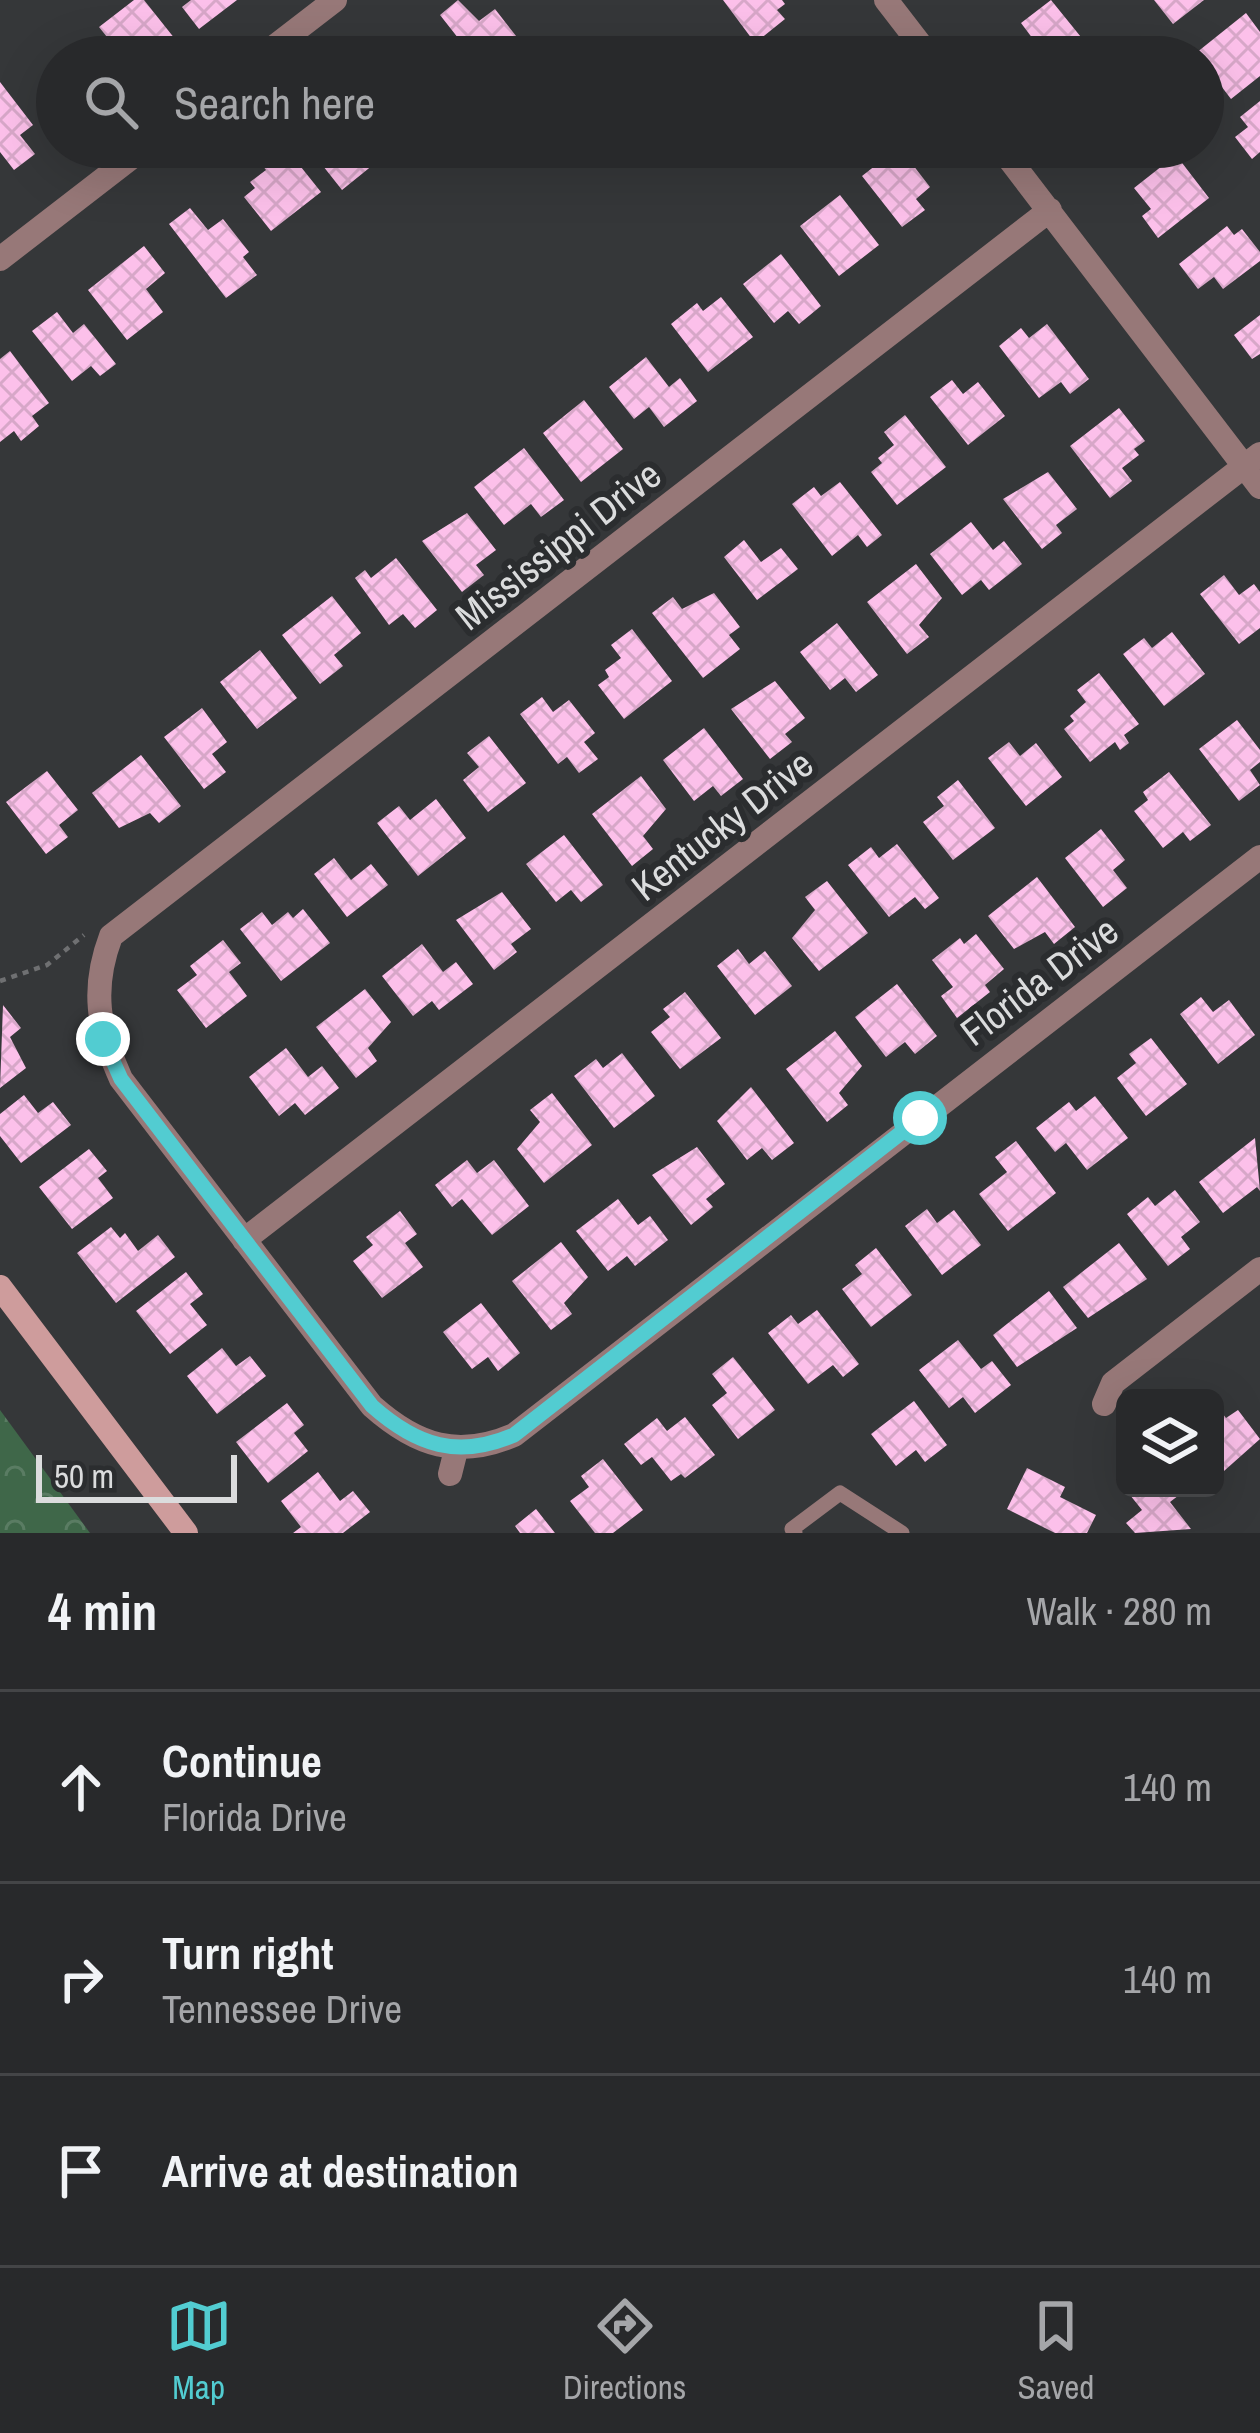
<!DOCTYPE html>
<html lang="en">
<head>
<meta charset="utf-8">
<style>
	:root { --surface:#28292b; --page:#303133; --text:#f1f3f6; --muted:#a5a6a9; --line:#444547; --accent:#52ccd1 }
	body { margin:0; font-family:"Archivo Narrow",sans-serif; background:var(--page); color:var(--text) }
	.controls { position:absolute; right:36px; bottom:36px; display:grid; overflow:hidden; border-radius:18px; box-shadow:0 12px 48px #0002 }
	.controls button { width:108px; height:108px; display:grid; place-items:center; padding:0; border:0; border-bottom:3px solid var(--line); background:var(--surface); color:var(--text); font:60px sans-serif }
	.scale { position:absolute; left:36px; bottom:30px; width:201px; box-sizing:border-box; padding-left:12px; border:6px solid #dbdcdd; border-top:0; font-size:33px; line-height:42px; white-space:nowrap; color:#dbdcdd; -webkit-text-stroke:9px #2b2d2f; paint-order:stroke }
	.stop { position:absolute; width:36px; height:36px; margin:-27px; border:9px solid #52ccd1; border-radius:50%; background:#fff }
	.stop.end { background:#52ccd1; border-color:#fff; box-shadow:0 3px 12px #0008 }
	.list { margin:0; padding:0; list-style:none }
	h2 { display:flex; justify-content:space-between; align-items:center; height:156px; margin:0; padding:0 48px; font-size:51px }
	h2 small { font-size:39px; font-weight:400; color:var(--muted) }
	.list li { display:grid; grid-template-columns:78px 1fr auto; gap:36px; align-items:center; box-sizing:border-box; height:192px; padding:0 48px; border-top:3px solid var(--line) }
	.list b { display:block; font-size:45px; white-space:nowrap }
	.list p { margin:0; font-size:39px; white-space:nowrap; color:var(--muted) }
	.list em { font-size:39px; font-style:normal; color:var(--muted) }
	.icon { flex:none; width:66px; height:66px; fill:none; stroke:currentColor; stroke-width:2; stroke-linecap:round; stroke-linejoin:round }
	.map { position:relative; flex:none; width:1260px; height:1533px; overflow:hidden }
	.search { position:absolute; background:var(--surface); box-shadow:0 12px 48px #0002; left:36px; right:36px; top:36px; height:132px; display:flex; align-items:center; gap:30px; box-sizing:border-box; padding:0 42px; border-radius:66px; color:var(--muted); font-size:45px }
	.sheet { height:732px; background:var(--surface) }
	nav { display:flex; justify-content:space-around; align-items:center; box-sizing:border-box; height:168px; border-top:3px solid var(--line); background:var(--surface); font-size:33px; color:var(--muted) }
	nav a { display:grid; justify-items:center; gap:6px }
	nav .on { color:var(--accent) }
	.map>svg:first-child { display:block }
	.park { fill:url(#park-crowns) }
	.building { fill:url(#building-cross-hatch) }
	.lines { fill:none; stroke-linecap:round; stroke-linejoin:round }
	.path { stroke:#6f7072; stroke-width:4.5; stroke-dasharray:6 6; stroke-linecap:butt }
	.lane { stroke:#977878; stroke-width:15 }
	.street { stroke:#977878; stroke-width:24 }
	.secondary { stroke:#ce9c9c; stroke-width:24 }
	.route { stroke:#52ccd1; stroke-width:15 }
	.labels { text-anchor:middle; stroke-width:12; stroke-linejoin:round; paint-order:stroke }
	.street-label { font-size:39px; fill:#dbdcdd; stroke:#2b2d2f }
</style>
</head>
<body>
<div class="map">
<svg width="1260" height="1533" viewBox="0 0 1260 1533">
	<defs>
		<pattern id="park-crowns" width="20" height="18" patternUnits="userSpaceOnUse" patternTransform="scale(3)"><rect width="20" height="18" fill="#3f6749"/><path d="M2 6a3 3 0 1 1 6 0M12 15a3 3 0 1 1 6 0" fill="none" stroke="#5a7c63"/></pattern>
		<pattern id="building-cross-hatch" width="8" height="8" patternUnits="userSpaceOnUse" patternTransform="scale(3)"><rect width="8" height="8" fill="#fcc0ea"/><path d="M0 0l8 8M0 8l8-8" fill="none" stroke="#d7a7c8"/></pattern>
	</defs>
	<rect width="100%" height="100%" fill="#353739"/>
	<path class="park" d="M0 1410 90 1533H0Z"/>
	<path class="building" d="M134 0H144L179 44 163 57H155L145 44 123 57 99 27Z
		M191 0H237L199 29 182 7Z
		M458 0 479 21 495 9 520 41 499 57H473L440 15Z
		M723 0H782L785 4 777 10 785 19 755 43Z
		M1051 0 1085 42 1065 57H1018L1036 43 1021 23Z
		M1154 0H1204L1173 24Z
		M1246 13 1260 32V76L1231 99 1196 53Z
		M57 58V98L43 80Z
		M0 82 33 125 20 135 35 154 14 170 0 152Z
		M1260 101V152L1252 159 1235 137 1248 127 1240 117Z
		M271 147H285L321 192 271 231 244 197 255 188 250 182 266 170 257 158Z
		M308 147H385L389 152 342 190Z
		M899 147 930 187 916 199 925 210 902 227 862 176Z
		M1176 155 1209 198 1158 238 1142 216 1151 209 1134 188Z
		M840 195 879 245 839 276 800 226Z
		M190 208 208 230 223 219 249 252 243 257 257 275 226 298 169 224Z
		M1227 226 1234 235 1242 229 1260 252V261L1223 289 1214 277 1198 289 1179 264Z
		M144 246 165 273 146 289 163 312 127 340 88 290Z
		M781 254 821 306 799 324 788 311 774 323 743 284Z
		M721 297 753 337 708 372 671 324 697 303 703 311Z
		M57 312 73 333 84 324 116 364 100 376 91 366 72 381 32 331Z
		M1260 315V354L1252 359 1234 335Z
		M1047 324 1089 379 1070 394 1061 382 1039 398 999 346 1021 328 1029 338Z
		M10 351 49 403 32 416 39 426 21 441 14 431 0 442V359Z
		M646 357 669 387 680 378 697 401 664 427 649 407 634 419 609 387Z
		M952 380 963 394 978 382 1005 416 968 445 930 397Z
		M584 400 623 449 581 482 543 433Z
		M1119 408 1145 441 1134 449 1139 455 1122 468 1132 481 1110 498 1070 446Z
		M905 415 946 467 897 505 871 472 882 463 878 458 894 445 884 432Z
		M524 448 564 500 541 517 531 504 504 525 474 487Z
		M1048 472 1077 509 1056 525 1062 533 1042 549 1003 499Z
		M840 482 882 535 867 547 858 535 832 556 792 504 814 487 821 496Z
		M467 513 496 550 476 565 484 575 462 592 422 541Z
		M971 522 993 550 1004 541 1022 564 989 590 981 580 962 595 930 554Z
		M744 540 761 562 781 548 798 569 757 600 724 557Z
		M396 558 437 610 415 628 403 614 389 625 355 578 365 570 371 578Z
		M916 564 942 598 919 625 929 637 907 654 867 602Z
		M1224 575 1239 595 1254 584 1260 592V628L1239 644 1200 594Z
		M714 593 740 627 729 635 740 649 703 678 652 613 673 597 682 609Z
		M332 596 361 633 334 655 343 666 320 684 282 635Z
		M837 623 878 675 856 692 845 678 830 690 800 652Z
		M632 629 672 681 624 719 598 685 609 677 605 670 621 658 611 645Z
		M1172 632 1205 674 1164 706 1123 654 1144 638 1152 648Z
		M260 650 297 698 257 729 220 682Z
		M1099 673 1139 724 1124 735 1129 743 1120 750 1115 742 1090 762 1064 729 1074 721 1070 716 1086 702 1077 690Z
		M775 681 805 718 785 734 792 742 770 759 731 709Z
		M542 697 553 712 569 700 595 733 584 742 598 759 579 773 567 757 558 764 520 714Z
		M202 708 227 742 212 754 226 772 204 789 164 737Z
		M1237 720 1260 750V762L1250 770 1260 785 1239 801 1199 749Z
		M704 728 743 779 721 796 713 786 694 801 663 760Z
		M489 736 526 783 488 812 463 780 479 767 467 753Z
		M1009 742 1020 756 1036 743 1062 777 1026 806 988 758Z
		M141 755 181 806 159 823 150 813 119 828 92 793Z
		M47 771 78 810 59 825 68 837 46 854 6 802Z
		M1169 772 1211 825 1190 841 1183 832 1163 848 1134 811 1148 800 1143 792Z
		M641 776 666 809 643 836 653 849 632 866 592 814Z
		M958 780 995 828 953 860 923 822 944 806 937 797Z
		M436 799 466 838 418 876 377 823 399 806 410 820Z
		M1101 829 1125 860 1113 870 1127 888 1103 907 1065 858Z
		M564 835 603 885 581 902 571 890 556 902 526 864Z
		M897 844 939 898 925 909 915 897 889 917 848 865 871 847 879 858Z
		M334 858 351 880 371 864 388 885 347 917 314 874Z
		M1037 877 1075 927 1054 944 1045 932 1014 949 988 916Z
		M827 881 868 933 819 971 792 938 815 910 805 897Z
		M502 892 531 929 511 944 517 952 494 970 456 920Z
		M303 909 330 943 281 981 240 929 262 912 272 925 288 912 293 918Z
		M976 934 1004 969 985 985 990 992 957 1018 941 996 953 987 932 960 960 938 964 944Z
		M223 940 241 963 229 972 247 996 206 1028 177 990 197 975 190 966Z
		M422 944 443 972 456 962 473 984 439 1010 432 1001 413 1016 382 976Z
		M738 949 749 964 765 951 792 986 755 1015 717 966Z
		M897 984 937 1036 915 1054 905 1042 886 1057 855 1017Z
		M365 989 391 1022 368 1048 377 1061 356 1078 316 1027Z
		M685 992 721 1038 680 1069 651 1032 670 1017 663 1009Z
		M1201 997 1213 1012 1229 1000 1255 1035 1218 1064 1180 1014Z
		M3 1005 21 1028 10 1037 26 1068 0 1088Z
		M835 1031 862 1066 839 1093 848 1105 827 1122 786 1069Z
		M1151 1038 1187 1084 1146 1116 1117 1078 1136 1063 1129 1054Z
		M286 1048 308 1077 322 1066 339 1088 305 1115 295 1103 279 1116 249 1077Z
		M622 1053 655 1096 614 1128 574 1076 596 1059 603 1068Z
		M751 1087 794 1143 772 1160 762 1148 747 1160 717 1121Z
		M552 1093 592 1145 544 1183 517 1149 540 1122 530 1110Z
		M24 1095 38 1113 53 1102 71 1125 21 1163 0 1136V1114Z
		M1095 1096 1128 1138 1087 1170 1066 1143 1055 1152 1036 1128 1069 1102 1076 1111Z
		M1255 1138 1260 1191 1257 1187 1223 1213 1199 1182Z
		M1016 1141 1056 1193 1008 1231 979 1194 1007 1172 995 1157Z
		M697 1147 725 1184 706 1199 713 1207 691 1225 652 1175Z
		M89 1149 107 1171 98 1178 113 1198 72 1229 39 1187Z
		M467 1160 477 1173 494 1160 529 1206 492 1235 462 1199 452 1207 435 1185Z
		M1175 1190 1200 1222 1181 1237 1190 1249 1168 1266 1127 1214 1148 1197 1155 1206Z
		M618 1199 638 1225 650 1216 668 1240 635 1266 627 1256 608 1271 576 1231Z
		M927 1209 937 1223 954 1210 981 1245 942 1275 905 1226Z
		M400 1211 417 1234 405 1243 423 1267 382 1298 353 1261 373 1245 366 1237Z
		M111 1227 120 1238 125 1233 138 1251 158 1235 175 1257 116 1303 77 1253Z
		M561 1242 588 1277 564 1303 572 1314 551 1330 512 1281Z
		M1119 1243 1147 1279 1088 1318 1063 1287Z
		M876 1248 912 1295 871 1327 842 1289 862 1274 855 1265Z
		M186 1272 203 1294 190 1304 207 1325 170 1354 136 1311Z
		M1049 1291 1077 1328 1017 1367 993 1335Z
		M481 1303 520 1353 498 1371 488 1357 472 1369 443 1332Z
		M817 1310 859 1364 843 1377 833 1365 808 1384 768 1333 791 1315 798 1324Z
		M958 1340 981 1369 992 1361 1011 1385 975 1413 963 1397 949 1408 919 1370Z
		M222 1348 236 1366 250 1356 266 1376 217 1414 187 1376Z
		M733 1357 775 1410 738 1439 712 1405 727 1393 712 1374Z
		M914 1401 947 1445 925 1462 916 1450 896 1466 871 1434Z
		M287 1403 304 1425 294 1433 308 1451 268 1483 236 1442Z
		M1215 1404 1226 1418 1238 1410 1260 1439 1224 1471 1215 1459Z
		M685 1417 715 1455 685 1478 681 1474 671 1481 652 1457 641 1465 624 1444 657 1418 667 1431Z
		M603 1459 643 1510 613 1533H595L570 1501 589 1487 581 1476Z
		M1027 1468 1065 1487 1060 1497 1096 1515 1087 1533H1055L1007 1509Z
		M318 1472 340 1501 353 1491 370 1512 343 1533H293L301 1527 281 1501Z
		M1139 1488H1181L1183 1492 1170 1502 1191 1529 1135 1533 1126 1523 1142 1510 1130 1495Z
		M536 1509 555 1533H520L515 1526Z"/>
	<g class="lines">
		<path class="path" d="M0 981 47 965 84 935"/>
		<path class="lane" d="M795 1533 792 1529 840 1493 902 1533"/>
		<path class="street" d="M886 0 930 57
			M261 57 335 0
			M1000 147 1260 487
			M0 259 145 147
			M111 936C91 989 98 1028 121 1079L372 1406C417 1446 458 1459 514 1435L1260 857
			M111 936 1050 210
			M244 1240 1260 454
			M1104 1404 1113 1383 1260 1269
			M450 1474 456 1450"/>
		<path class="secondary" d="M0 1287 186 1533"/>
	</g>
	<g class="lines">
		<path class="route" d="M103 1039 121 1079 372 1406C417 1446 458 1459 514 1435L920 1118"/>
	</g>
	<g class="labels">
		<g class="street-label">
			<text transform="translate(558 545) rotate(-38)" y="14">Mississippi Drive</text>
			<text transform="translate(722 825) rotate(-38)" y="14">Kentucky Drive</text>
			<text transform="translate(1039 981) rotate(-37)" y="14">Florida Drive</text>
		</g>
	</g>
</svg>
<div class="controls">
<button><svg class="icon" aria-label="layers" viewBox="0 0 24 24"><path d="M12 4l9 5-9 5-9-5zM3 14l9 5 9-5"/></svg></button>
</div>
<div class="scale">50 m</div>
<div class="stop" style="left:920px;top:1118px"></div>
<div class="stop end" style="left:103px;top:1039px"></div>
<div class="search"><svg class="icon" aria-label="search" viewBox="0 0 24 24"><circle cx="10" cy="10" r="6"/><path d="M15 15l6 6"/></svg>Search here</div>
</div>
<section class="sheet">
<h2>4 min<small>Walk · 280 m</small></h2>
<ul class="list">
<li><svg class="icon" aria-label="ahead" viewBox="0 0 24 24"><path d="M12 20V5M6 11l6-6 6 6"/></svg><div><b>Continue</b><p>Florida Drive</p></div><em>140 m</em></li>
<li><svg class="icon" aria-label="right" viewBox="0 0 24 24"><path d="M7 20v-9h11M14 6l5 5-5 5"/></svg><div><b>Turn right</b><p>Tennessee Drive</p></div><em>140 m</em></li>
<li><svg class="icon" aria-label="arrive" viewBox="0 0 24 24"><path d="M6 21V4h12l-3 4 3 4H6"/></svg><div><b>Arrive at destination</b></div></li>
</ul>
</section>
<nav>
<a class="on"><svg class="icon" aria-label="map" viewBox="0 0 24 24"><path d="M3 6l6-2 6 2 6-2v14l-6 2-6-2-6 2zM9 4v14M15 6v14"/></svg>Map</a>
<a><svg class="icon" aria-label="directions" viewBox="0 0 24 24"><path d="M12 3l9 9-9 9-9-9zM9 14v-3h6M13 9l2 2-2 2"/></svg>Directions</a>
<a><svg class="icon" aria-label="saved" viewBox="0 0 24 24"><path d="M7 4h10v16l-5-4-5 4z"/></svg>Saved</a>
</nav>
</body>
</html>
